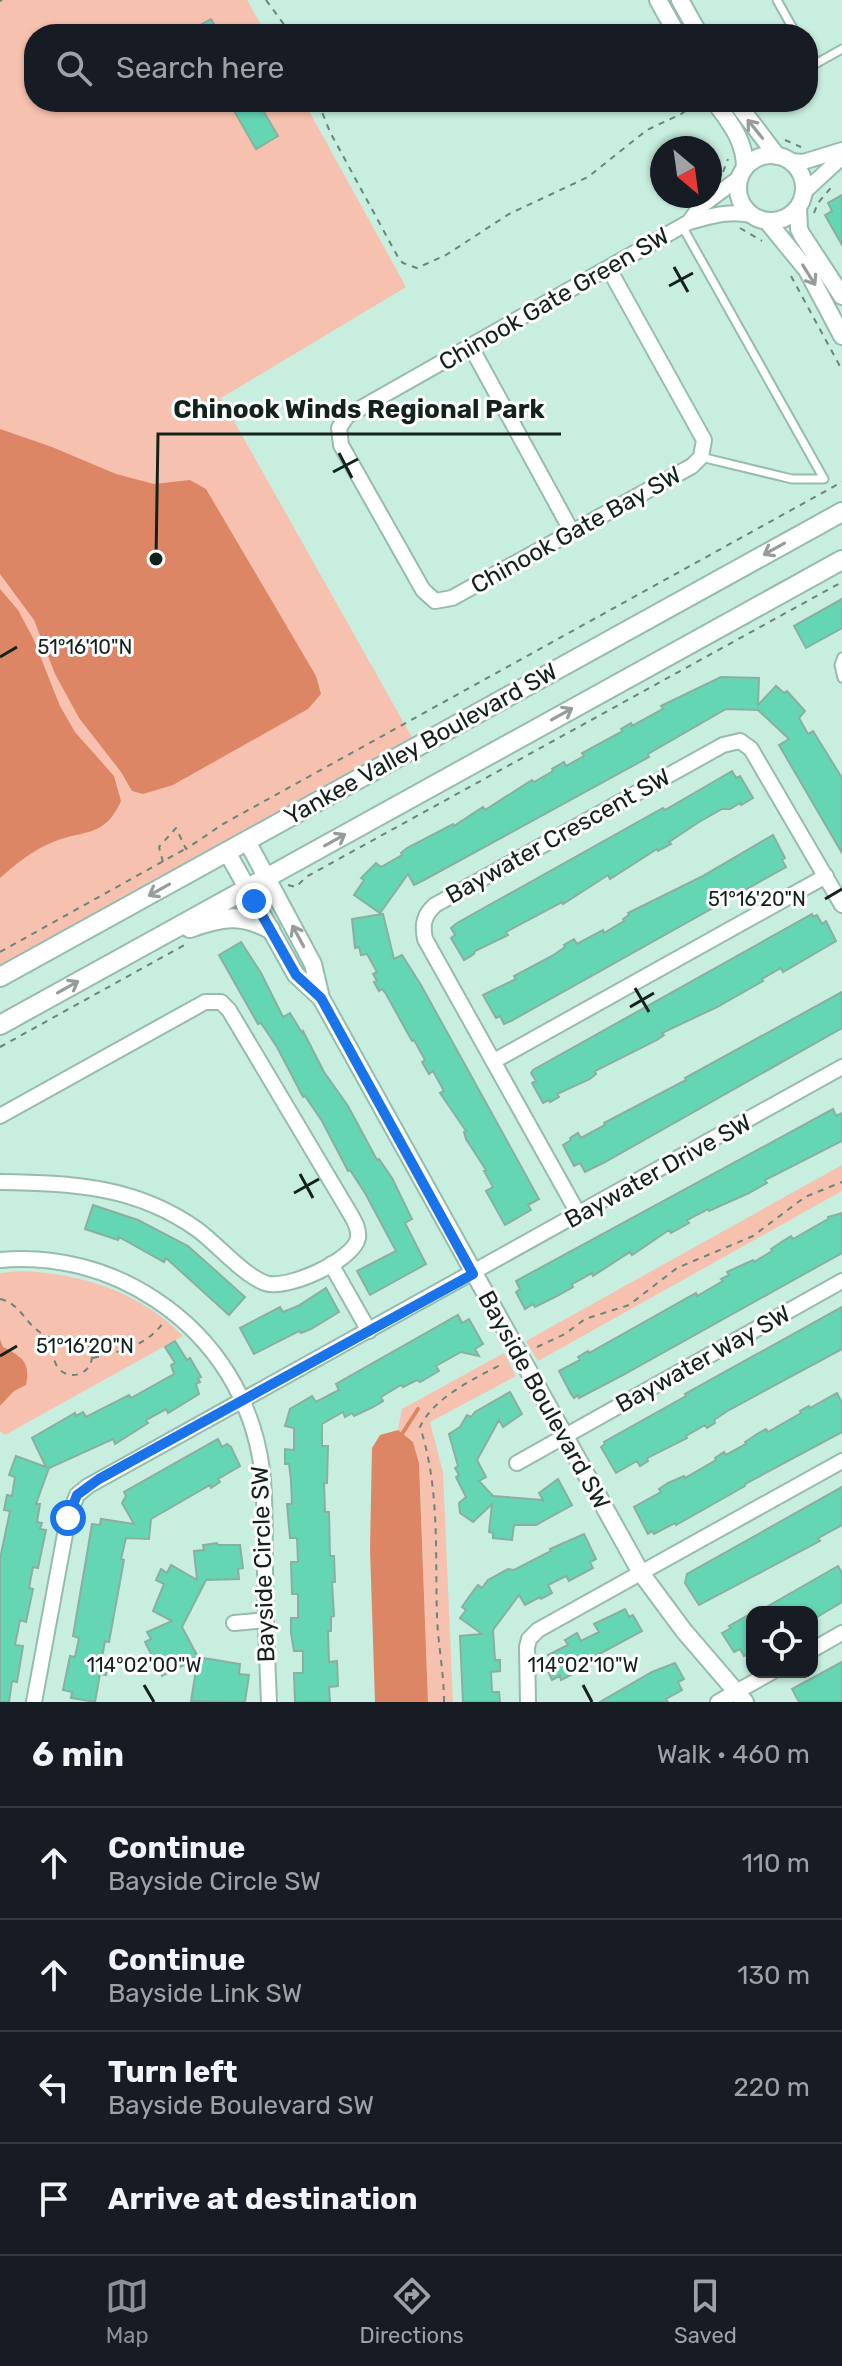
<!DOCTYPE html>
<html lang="en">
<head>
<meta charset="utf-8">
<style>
	:root { --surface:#171b24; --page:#20242c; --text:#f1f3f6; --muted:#9ea1a6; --line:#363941; --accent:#8c9099 }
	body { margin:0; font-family:Rubik,sans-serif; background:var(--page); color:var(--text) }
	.controls { position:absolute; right:24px; bottom:24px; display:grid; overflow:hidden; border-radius:16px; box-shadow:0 2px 6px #0004 }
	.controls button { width:72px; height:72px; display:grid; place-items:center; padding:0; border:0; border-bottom:2px solid var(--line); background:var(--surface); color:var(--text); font:40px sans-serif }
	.compass { position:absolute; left:650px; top:136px; width:72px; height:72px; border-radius:50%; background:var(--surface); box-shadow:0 2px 6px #0004; rotate:151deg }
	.stop { position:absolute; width:24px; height:24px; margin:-18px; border:6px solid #1a73e8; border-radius:50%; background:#fff }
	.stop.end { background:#1a73e8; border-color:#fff; box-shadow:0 2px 8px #0008 }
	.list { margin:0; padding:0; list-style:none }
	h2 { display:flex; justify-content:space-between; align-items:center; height:104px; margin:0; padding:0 32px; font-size:34px }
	h2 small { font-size:26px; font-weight:400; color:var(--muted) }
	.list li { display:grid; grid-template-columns:52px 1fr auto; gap:24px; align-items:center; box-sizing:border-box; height:112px; padding:0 32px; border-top:2px solid var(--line) }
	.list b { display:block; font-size:30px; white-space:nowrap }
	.list p { margin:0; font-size:26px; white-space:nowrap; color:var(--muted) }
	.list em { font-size:26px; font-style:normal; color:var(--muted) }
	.icon { flex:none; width:44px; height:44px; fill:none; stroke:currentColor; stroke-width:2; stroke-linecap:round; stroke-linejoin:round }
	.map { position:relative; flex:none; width:842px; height:1702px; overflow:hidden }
	.search { position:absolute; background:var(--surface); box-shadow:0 2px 6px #0004; left:24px; right:24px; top:24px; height:88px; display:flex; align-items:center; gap:20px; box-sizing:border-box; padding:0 28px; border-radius:32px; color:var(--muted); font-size:30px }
	.sheet { height:552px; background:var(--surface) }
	nav { display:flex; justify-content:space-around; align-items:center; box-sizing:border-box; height:112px; border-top:2px solid var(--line); background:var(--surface); font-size:22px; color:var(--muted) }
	nav a { display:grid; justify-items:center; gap:4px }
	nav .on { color:var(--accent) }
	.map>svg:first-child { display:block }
	.green { fill:#f6c2af }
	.water { fill:#dc8666 }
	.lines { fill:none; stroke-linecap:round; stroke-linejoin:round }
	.stream { stroke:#dc8666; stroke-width:4 }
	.building { fill:#64d6b4; stroke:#8aafa1; stroke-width:2 }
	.service-casing { stroke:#96bcae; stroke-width:11 }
	.minor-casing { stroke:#96bcae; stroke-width:18 }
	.tertiary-casing { stroke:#96bcae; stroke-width:20 }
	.secondary-casing { stroke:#96bcae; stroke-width:22 }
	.path { stroke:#6a857b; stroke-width:2; stroke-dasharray:6 6; stroke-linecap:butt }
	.service { stroke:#fff; stroke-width:7 }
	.minor { stroke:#fff; stroke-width:14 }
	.tertiary { stroke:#fff; stroke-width:16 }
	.secondary { stroke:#fff; stroke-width:18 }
	.oneway { stroke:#959c99 }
	.route { stroke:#1a73e8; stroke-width:10 }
	.ticks { fill:none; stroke:#13221d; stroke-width:3 }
	.labels { text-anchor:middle; stroke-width:6; stroke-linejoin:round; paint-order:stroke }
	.street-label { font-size:24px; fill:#13221d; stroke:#fff }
	.ticks-label { font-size:20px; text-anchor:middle; fill:#13221d; stroke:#fff; stroke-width:6; stroke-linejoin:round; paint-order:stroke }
	.leader { fill:none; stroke:#13221d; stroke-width:3 }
	.callout-dot { fill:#13221d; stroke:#fff; stroke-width:3 }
	.callout-label { font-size:26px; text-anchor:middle; font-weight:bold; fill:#13221d; stroke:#fff; stroke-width:6; stroke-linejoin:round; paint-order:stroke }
</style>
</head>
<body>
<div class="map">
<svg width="842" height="1702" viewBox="0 0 842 1702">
	<rect width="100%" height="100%" fill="#c7eedf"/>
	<path class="green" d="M0 0H247L266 34H34V102H304L406 287 221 398 414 741 0 966Z
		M842 1165V1191L538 1361 526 1341Z
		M20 1271C80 1273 139 1291 183 1336L5 1435 0 1431V1406L14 1391 26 1385 20 1356 3 1347 0 1339V1273Z
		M504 1353 516 1376 430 1422 443 1473 453 1702H428L419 1463 413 1442 398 1430 402 1409Z"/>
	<path class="water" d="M0 429 52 447 116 474 154 484 190 480 206 489 316 676 321 694 308 709 173 785 143 794 132 791 121 772 79 718 55 674 34 620 0 574Z
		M0 589 18 610 33 638 60 706 75 732 114 776 121 801C104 838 86 829 53 842 33 850 16 864 0 878Z
		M0 1339 3 1347C22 1356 31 1363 26 1385L14 1391 0 1406Z
		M398 1430 413 1442 419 1463 428 1702H375L370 1549 372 1448 380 1435Z"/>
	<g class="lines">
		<path class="stream" d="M402 1434 418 1409"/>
	</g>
	<path class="building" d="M211 19 220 34H184Z
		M229 102H258L278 136 256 149Z
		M842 195V245L825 215 832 211 828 203Z
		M842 599V628L806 648 794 626Z
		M721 677 759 678 758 705 776 686 784 693 787 691 805 711 799 718 808 734 813 731 842 778V853L779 745 789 739 758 710 726 709 648 754 649 757 424 880 414 885 408 874 380 913 354 895 364 880 361 878 376 863 381 867 402 855 401 853 407 848 453 824 454 826 483 807 485 810 532 780 534 782 553 771 552 769 564 762 566 766 584 756 582 753 623 731 621 729 631 723 632 726 663 709 661 706Z
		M732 771 736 778 740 776 753 798 741 805 740 803 730 809H722L699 822 669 842 671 844 658 851 657 849 610 879 608 875 563 904 562 902 506 932 508 935 475 951 474 954 464 960 451 938 455 935 451 928 457 923 663 808 665 810Z
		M773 835 785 858 782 860 786 867 511 1021 504 1024 500 1016 496 1018 483 995 516 979 514 976 552 956 565 947 564 945 574 939 577 944 603 930 604 933 624 921 623 919 629 915 628 913 701 877Z
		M383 914 394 959 402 955 421 985 539 1199 528 1205 531 1210 505 1225 486 1191 493 1187 484 1171 486 1170 466 1139 464 1132 466 1131 440 1093 444 1091 433 1071 429 1074 422 1062 425 1060 414 1040 412 1041 386 994 382 989 379 991 374 982 377 981 373 974 377 972 367 954 361 955 359 947 355 948 352 919Z
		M812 914 813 917 817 915 822 924 826 921 836 941 783 972 781 968 762 979 763 981 717 1007 662 1033 664 1035 657 1040 595 1071 596 1074 590 1079 557 1094 559 1097 550 1102 549 1100 543 1103 532 1083 536 1081 531 1073 533 1070Z
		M241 942 261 973 283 1017 290 1013 302 1033 303 1031 324 1072 348 1106 377 1160 379 1159 392 1178 412 1219 405 1223 426 1264 370 1295 357 1271 396 1251 365 1193 350 1170 348 1171 322 1121 305 1096 303 1097 277 1047 261 1023 258 1024 219 955Z
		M842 992V1028L605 1162 585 1172 580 1163 574 1166 563 1145 571 1140 570 1138 578 1133 581 1138 605 1125 604 1123 686 1080 685 1078Z
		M833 1109 836 1116 842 1113V1141L765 1180 767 1183 749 1193 709 1211 708 1209 687 1220 689 1223 671 1233 669 1230 632 1255 630 1252 593 1276 592 1273 572 1284 573 1287 555 1297 535 1307 533 1304 525 1309 516 1292 520 1289 516 1281Z
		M93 1205 138 1220 188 1246 245 1297 229 1315 166 1258 164 1262 119 1237 118 1240 85 1229Z
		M842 1213V1253L621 1376 579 1398 578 1395 574 1398 571 1394 559 1371 580 1360 578 1357 588 1351 589 1353 696 1293 697 1296 723 1281 721 1279 729 1275 727 1272 753 1260 754 1262 772 1251 771 1249 783 1241 791 1236 793 1239 828 1219V1217Z
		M326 1288 339 1312 311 1329 301 1333 299 1331 254 1354 240 1328 280 1307 283 1312 298 1306Z
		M842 1307V1349L729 1410 714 1420 715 1423 707 1428 705 1425 686 1436 687 1438 647 1458 648 1461 640 1466 637 1461 616 1473 601 1447 605 1444 604 1442 686 1396 685 1394Z
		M458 1315 462 1323 469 1319 483 1344 475 1349 479 1356 461 1352 436 1366 439 1371 420 1382 417 1380 403 1387 401 1385 381 1397 383 1401 373 1407 354 1416 352 1413 345 1417 343 1412 322 1424V1446H328L327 1483H324L325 1512H329L330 1556H334L335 1582H332L334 1616 331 1617V1631H328L329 1662 337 1661 338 1686 329 1687 330 1702H295L294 1673H303V1651H294L291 1633V1618H298V1594H292L291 1562H298L297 1538H290L287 1504H292L291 1480 289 1464H285V1449L294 1450V1428L285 1426 290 1409 312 1396 316 1402 339 1390 336 1384Z
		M175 1341 187 1360 190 1358 201 1377 198 1378 200 1382 196 1384 199 1394 168 1413 166 1409 146 1420 148 1423 115 1444 113 1439 49 1468 36 1504H40L37 1522 42 1523 40 1529 46 1530 38 1568 33 1567 29 1588 33 1589 26 1622 20 1620 15 1645 23 1646 17 1682 12 1681 9 1702H0V1559L10 1511 4 1510 7 1495 12 1496 15 1477 9 1475 16 1456 46 1467 32 1438 75 1413 76 1416 83 1412 86 1417 129 1395 131 1398 174 1374 171 1365 175 1363 165 1347Z
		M510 1392 522 1414 503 1427 499 1420 477 1460 486 1477 479 1481 493 1496 543 1500 539 1493 558 1479 572 1505 536 1525H514L512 1540 493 1538V1533L489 1532 492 1504 473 1522 460 1513 459 1503 466 1497 456 1477 459 1475 455 1468 458 1466 449 1434 460 1427 467 1415 471 1417 475 1412Z
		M837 1393 842 1403V1432L745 1484V1486L676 1525 675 1523 654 1534 652 1531 648 1534 634 1507 661 1492 659 1489 668 1483 684 1476 685 1478 716 1460 715 1458 724 1452 726 1455 746 1444 745 1442 757 1434 766 1429 768 1432 801 1413 800 1411 809 1406 810 1408Z
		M218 1439 222 1447 227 1444 231 1447 240 1466 218 1479 220 1482 211 1488 210 1485 151 1519 149 1539 126 1538 121 1559 124 1560 109 1642 105 1641 101 1663 108 1664 106 1675 100 1674 95 1702 71 1698 72 1692 63 1690 70 1656 75 1657 79 1638 73 1636 92 1524 100 1525 101 1519 134 1524 122 1503 126 1496 124 1492Z
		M842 1487V1525L818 1538 820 1541 699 1605 685 1583 687 1574Z
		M584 1534 596 1559 590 1562 593 1568 569 1581 566 1576 548 1585 552 1593 541 1599 540 1597 525 1605 519 1595 493 1630 495 1660H500V1671L491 1672 492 1692H499L500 1702H463L460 1636 482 1634 460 1618 466 1610 462 1607 471 1594 478 1585 482 1588 488 1580 508 1569 514 1570 551 1551 550 1549Z
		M217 1543 218 1545H240L243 1568 238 1569 239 1579 206 1580 182 1627 198 1657 240 1664 239 1674 249 1675 245 1702 191 1701 198 1658 162 1676 145 1642 151 1639 147 1632 172 1621 153 1611 164 1584 156 1580 161 1569 167 1573 171 1565 197 1580 194 1551 204 1550 203 1545Z
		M838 1566 842 1573V1602L812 1620V1612H758Z
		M625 1609 629 1617 633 1615 642 1631 586 1661 588 1663 570 1673 571 1675 561 1680 560 1676 552 1680 545 1665 552 1662 548 1655 568 1645 565 1640 577 1633 581 1641 599 1632 594 1624Z
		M752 1613V1651L744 1656 740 1649 734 1652 722 1633 731 1628 729 1626Z
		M842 1662V1702H799L792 1689Z
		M675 1663 684 1679 678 1682 682 1690 666 1699 668 1702H600L652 1672Z"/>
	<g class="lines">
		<g class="service-casing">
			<path id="service" d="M777 0 796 34
				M808 68 842 49
				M682 226 824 479H792L701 457
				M842 657 839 665 842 678"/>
		</g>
		<g class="minor-casing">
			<path id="minor" d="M790 161 803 162 842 150
				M804 192 842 157
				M689 222 700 207 739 178
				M609 269 704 440 701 457 692 466 452 598 435 601 423 590 341 445 339 428 347 416 689 222C712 216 728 210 751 215
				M471 347 572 532
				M494 1061 826 876
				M0 1116 205 1002H221L229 1010 351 1215C355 1222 359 1229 358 1238 354 1260 286 1291 265 1283 242 1274 218 1245 198 1230 137 1186 72 1183 0 1182
				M579 1215 425 939C422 924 424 915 435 905L723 745 740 741 751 749 842 905
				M0 1260C55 1255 110 1269 156 1300 215 1339 253 1400 262 1470 266 1502 264 1536 265 1568 265 1613 267 1657 269 1702
				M331 1264 369 1331
				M517 1463 842 1281
				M234 1623 266 1620
				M812 1650 842 1633
				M34 1702 68 1518 77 1495 88 1486 842 1067
				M528 1702 527 1647 529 1639 538 1630 842 1461
				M718 1702 772 1672"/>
		</g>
		<g class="tertiary-casing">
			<path id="tertiary" d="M658 0 677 34
				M680 0 699 34
				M715 102C730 123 745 140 745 168
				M736 102 777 156
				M738 188a33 33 0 1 1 66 0a33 33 0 1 1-66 0Z
				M798 207 799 229 802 235 842 296
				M767 221 807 270 842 336
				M247 841 313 964 321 998 641 1573 684 1631 745 1702
				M227 852 296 975 321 998"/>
		</g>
		<g class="secondary-casing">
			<path id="secondary" d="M190 928C221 917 240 913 270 929
				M0 977 842 512
				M0 1025 842 560"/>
		</g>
		<path class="path" d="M266 0 291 34
			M0 1 2 0
			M318 102 330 132 399 259 403 263 417 268 446 255 509 214 588 177 647 130 681 114 699 102
			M785 140 801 147
			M723 172 728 159
			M814 213 818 203 834 184
			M740 228 762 241
			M791 276 842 370
			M163 862 159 847 176 828 186 849 223 824 842 482
			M288 885 296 887 306 877 842 582
			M0 952 185 849
			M0 1047 188 943
			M0 1299C26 1305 25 1333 58 1340
			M54 1356a19 19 0 1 1 38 0a19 19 0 1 1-38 0Z
			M537 1347 565 1334 585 1319 629 1305 677 1268 753 1236 805 1197 842 1182
			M93 1358C121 1351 145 1347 163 1323
			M444 1702C444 1673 438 1645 437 1616 435 1553 440 1488 420 1427 434 1397 474 1379 502 1364"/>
		<use href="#service" class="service"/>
		<use href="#minor" class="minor"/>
		<use href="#tertiary" class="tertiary"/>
		<use href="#secondary" class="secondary"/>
	</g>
	<defs><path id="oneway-shaft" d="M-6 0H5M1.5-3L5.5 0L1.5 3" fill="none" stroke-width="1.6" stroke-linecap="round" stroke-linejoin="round" transform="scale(2)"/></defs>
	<g class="oneway">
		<use href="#oneway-shaft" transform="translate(755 129) rotate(-129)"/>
		<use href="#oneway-shaft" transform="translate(809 275) rotate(58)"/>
		<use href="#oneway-shaft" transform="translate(774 549) rotate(151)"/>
		<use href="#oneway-shaft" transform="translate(562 714) rotate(-29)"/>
		<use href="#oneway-shaft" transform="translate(335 840) rotate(-29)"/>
		<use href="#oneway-shaft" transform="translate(159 890) rotate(151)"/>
		<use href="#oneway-shaft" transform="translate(298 936) rotate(-118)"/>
		<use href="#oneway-shaft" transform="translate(68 987) rotate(-29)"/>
	</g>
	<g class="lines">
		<path class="route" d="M68 1518 77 1495 99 1479 473 1274 321 998 296 975 254 901"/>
	</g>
	<path class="ticks" d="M674 267 688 292M669 286 693 273M339 453 352 478M333 472 358 459M0 657 17 647M825 899 842 889M635 988 649 1012M630 1007 654 993M300 1174 313 1198M294 1193 319 1179M0 1356 17 1346M144 1685 154 1702M583 1685 592 1702"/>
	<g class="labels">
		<g class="street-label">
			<text transform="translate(554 299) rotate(-30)" y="8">Chinook Gate Green SW</text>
			<text transform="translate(576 530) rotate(-29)" y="8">Chinook Gate Bay SW</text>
			<text transform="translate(421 744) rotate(-29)" y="8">Yankee Valley Boulevard SW</text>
			<text transform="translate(558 836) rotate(-29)" y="8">Baywater Crescent SW</text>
			<text transform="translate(658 1171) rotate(-29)" y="8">Baywater Drive SW</text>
			<text transform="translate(703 1359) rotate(-29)" y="8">Baywater Way SW</text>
			<text transform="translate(544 1400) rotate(61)" y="8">Bayside Boulevard SW</text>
			<text transform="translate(263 1564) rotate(-92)" y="8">Bayside Circle SW</text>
		</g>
	</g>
	<g class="ticks-label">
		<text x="85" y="654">51°16'10"N</text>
		<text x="757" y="906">51°16'20"N</text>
		<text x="85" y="1353">51°16'20"N</text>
		<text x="144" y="1672">114°02'00"W</text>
		<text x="583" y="1672">114°02'10"W</text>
	</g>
	<path class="leader" d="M156 559L158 434H561"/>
	<circle class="callout-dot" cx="156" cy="559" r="8"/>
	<g class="callout-label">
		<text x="359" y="418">Chinook Winds Regional Park</text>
	</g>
</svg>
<div class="controls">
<button><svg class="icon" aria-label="locate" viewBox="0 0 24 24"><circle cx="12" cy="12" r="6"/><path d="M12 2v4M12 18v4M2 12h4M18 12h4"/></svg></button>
</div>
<svg class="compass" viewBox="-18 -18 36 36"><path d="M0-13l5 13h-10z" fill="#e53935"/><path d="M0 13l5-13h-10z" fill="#9ea1a6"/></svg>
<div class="stop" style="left:68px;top:1518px"></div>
<div class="stop end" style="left:254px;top:901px"></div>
<div class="search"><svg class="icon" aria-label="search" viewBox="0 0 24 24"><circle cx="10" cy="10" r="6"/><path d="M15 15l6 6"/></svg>Search here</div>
</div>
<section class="sheet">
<h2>6 min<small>Walk · 460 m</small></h2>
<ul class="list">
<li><svg class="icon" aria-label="ahead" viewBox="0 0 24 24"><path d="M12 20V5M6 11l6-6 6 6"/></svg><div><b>Continue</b><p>Bayside Circle SW</p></div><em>110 m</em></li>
<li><svg class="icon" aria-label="ahead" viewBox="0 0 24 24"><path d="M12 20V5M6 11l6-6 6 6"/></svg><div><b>Continue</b><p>Bayside Link SW</p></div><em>130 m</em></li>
<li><svg class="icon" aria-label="left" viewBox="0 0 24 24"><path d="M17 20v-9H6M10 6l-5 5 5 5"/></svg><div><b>Turn left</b><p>Bayside Boulevard SW</p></div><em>220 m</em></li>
<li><svg class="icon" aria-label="arrive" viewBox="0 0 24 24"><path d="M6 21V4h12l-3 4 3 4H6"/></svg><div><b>Arrive at destination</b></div></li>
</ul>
</section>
<nav>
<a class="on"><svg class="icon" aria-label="map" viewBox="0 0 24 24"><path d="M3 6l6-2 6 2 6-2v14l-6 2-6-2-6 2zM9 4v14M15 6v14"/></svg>Map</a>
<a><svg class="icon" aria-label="directions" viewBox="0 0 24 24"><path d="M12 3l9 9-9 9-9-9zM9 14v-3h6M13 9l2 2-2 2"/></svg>Directions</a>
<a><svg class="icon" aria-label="saved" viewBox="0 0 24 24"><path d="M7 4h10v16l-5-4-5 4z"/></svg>Saved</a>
</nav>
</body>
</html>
